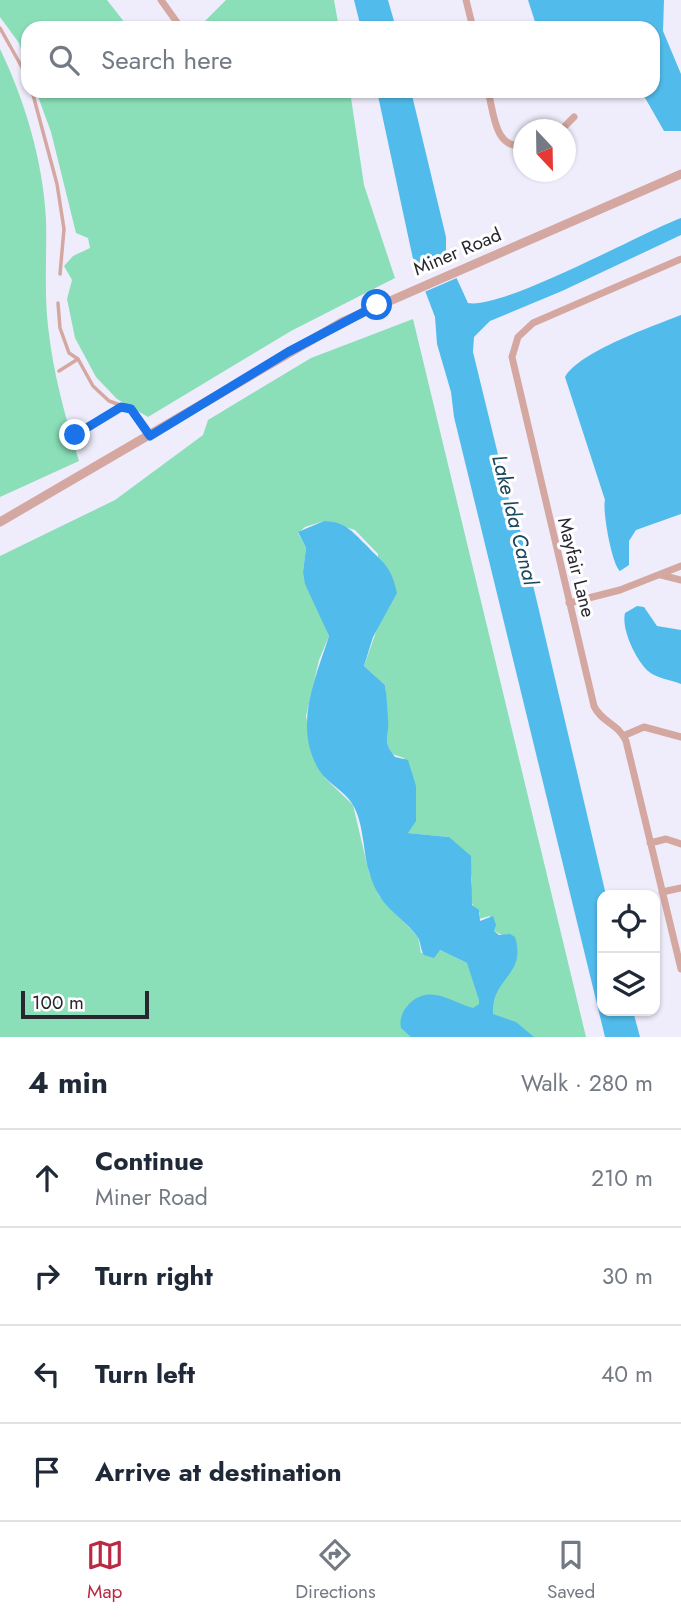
<!DOCTYPE html>
<html lang="en">
<head>
<meta charset="utf-8">
<style>
	:root { --surface:#fff; --page:#f2f2f3; --text:#1f2937; --muted:#747a83; --line:#e0e1e3; --accent:#ba2943 }
	body { margin:0; font-family:Jost,sans-serif; background:var(--page); color:var(--text) }
	.controls { position:absolute; right:21px; bottom:21px; display:grid; overflow:hidden; border-radius:14px; box-shadow:0 2px 5px #0004 }
	.controls button { width:63px; height:63px; display:grid; place-items:center; padding:0; border:0; border-bottom:2px solid var(--line); background:var(--surface); color:var(--text); font:35px sans-serif }
	.compass { position:absolute; left:513px; top:119px; width:63px; height:63px; border-radius:50%; background:var(--surface); box-shadow:0 2px 5px #0004; rotate:158deg }
	.scale { position:absolute; left:21px; bottom:18px; width:128px; box-sizing:border-box; padding-left:7px; border:4px solid #282730; border-top:0; font-size:19px; line-height:24px; white-space:nowrap; color:#282730; -webkit-text-stroke:5px #fff; paint-order:stroke }
	.stop { position:absolute; width:21px; height:21px; margin:-16px; border:5px solid #1a73e8; border-radius:50%; background:#fff }
	.stop.end { background:#1a73e8; border-color:#fff; box-shadow:0 2px 7px #0008 }
	.list { margin:0; padding:0; list-style:none }
	h2 { display:flex; justify-content:space-between; align-items:center; height:91px; margin:0; padding:0 28px; font-size:30px }
	h2 small { font-size:23px; font-weight:400; color:var(--muted) }
	.list li { display:grid; grid-template-columns:46px 1fr auto; gap:21px; align-items:center; box-sizing:border-box; height:98px; padding:0 28px; border-top:2px solid var(--line) }
	.list b { display:block; font-size:26px; white-space:nowrap }
	.list p { margin:0; font-size:23px; white-space:nowrap; color:var(--muted) }
	.list em { font-size:23px; font-style:normal; color:var(--muted) }
	.icon { flex:none; width:38px; height:38px; fill:none; stroke:currentColor; stroke-width:2; stroke-linecap:round; stroke-linejoin:round }
	.map { position:relative; flex:none; width:681px; height:1037px; overflow:hidden }
	.search { position:absolute; background:var(--surface); box-shadow:0 2px 5px #0004; left:21px; right:21px; top:21px; height:77px; display:flex; align-items:center; gap:18px; box-sizing:border-box; padding:0 24px; border-radius:21px; color:var(--muted); font-size:26px }
	.sheet { height:483px; background:var(--surface) }
	nav { display:flex; justify-content:space-around; align-items:center; box-sizing:border-box; height:98px; border-top:2px solid var(--line); background:var(--surface); font-size:19px; color:var(--muted) }
	nav a { display:grid; justify-items:center; gap:4px }
	nav .on { color:var(--accent) }
	.map>svg:first-child { display:block }
	.green { fill:#8adfb8; fill-rule:evenodd }
	.water { fill:#51bceb }
	.pier { fill:#efedfc }
	.lines { fill:none; stroke-linecap:round; stroke-linejoin:round }
	.service { stroke:#d4a8a1; stroke-width:3.5 }
	.minor { stroke:#d4a8a1; stroke-width:7 }
	.tertiary { stroke:#d4a8a1; stroke-width:9 }
	.route { stroke:#1a73e8; stroke-width:9 }
	.labels { text-anchor:middle; stroke-width:6; stroke-linejoin:round; paint-order:stroke }
	.street-label { font-size:19px; fill:#282730; stroke:#fff }
	.water-label { font-size:21px; font-style:italic; fill:#1a475b; stroke:#fff }
</style>
</head>
<body>
<div class="map">
<svg width="681" height="1037" viewBox="0 0 681 1037">
	<rect width="100%" height="100%" fill="#efedfc"/>
	<path class="green" d="M0 0H107L129 28H28V69L19 43 0 17Z
		M226 0H334L339 28H198Z
		M0 49C25 101 43 161 46 219 47 255 44 290 48 326 53 373 65 416 79 461L0 497Z
		M36 91H350L364 185 395 278 291 331 148 417 117 399 96 377 75 338 67 299 72 280 64 266 73 256 90 248 88 238 76 233 51 132Z
		M413 319 586 1037H0V556L115 500 203 435 208 420 311 358ZM324 521 355 530 378 554 377 629 364 666 385 685C389 708 380 733 392 754L404 758 410 828 408 833 449 837C456 848 465 859 470 871 477 887 461 897 480 913L479 919 490 916 494 931 504 936 467 963 440 950 421 953 418 937 379 896 369 873 353 805 325 778 313 754 306 716 319 660 329 636 303 572 306 548 298 533 305 527Z"/>
	<path class="water" d="M354 0H388L396 28H361Z
		M528 0H664L663 31 681 74V131H664L644 96 643 91H653V28H537Z
		M377 91H411L446 237V255L468 303C502 310 639 234 681 218V235L562 291 490 321 474 337 473 352 512 512 517 517 606 895H602V1011H633L640 1037H605L454 417 451 392 437 344 435 317 413 259Z
		M681 315V514L636 530 629 541V565L620 571C612 565 602 510 605 500L565 377C579 352 653 326 681 315Z
		M324 521C345 522 351 530 365 544 383 563 391 565 397 593L373 637 364 666 385 685C387 696 387 708 388 719 390 735 381 740 395 757L408 760 416 786V821L408 833 449 837 471 856 472 905 479 910 480 921 493 916 496 925 494 931 499 935 510 934 515 937C527 976 491 977 493 1014L516 1022 534 1037H411L401 1028C399 1018 403 1010 410 1003 431 984 451 1002 473 1008L479 1004V1000L467 963 440 950 434 958 424 955C420 949 421 941 417 936 397 911 380 909 369 872 363 852 364 824 353 805 345 791 328 784 319 770 293 726 315 680 329 636L305 584 303 572 306 548 298 532Z
		M637 606 644 607 657 626 681 630V684C671 680 656 678 648 671 636 660 621 629 625 613Z"/>
	<path class="pier" d="M451 259 459 277 422 293 414 275Z"/>
	<g class="lines">
		<path class="service" d="M0 28 28 78
			M32 91 57 184 64 229 60 274
			M58 303 60 328 69 353 78 359 93 386 109 401 131 409 149 434
			M59 371 78 359
			M75 435 121 407"/>
		<path class="minor" d="M161 0 181 28
			M466 0 473 28
			M488 91C494 113 494 149 524 146
			M561 130 574 117
			M681 259 533 323 518 337 512 357 594 706C601 722 619 724 626 741L681 969
			M661 575 681 580
			M569 603 620 590 681 566
			M623 736 644 727 681 737
			M650 843 666 839 681 844
			M662 892 681 888"/>
		<path class="tertiary" d="M0 522 344 321 681 174"/>
	</g>
	<g class="lines">
		<path class="route" d="M75 435 121 407 131 409 150 436 288 352 377 305"/>
	</g>
	<g class="labels">
		<g class="street-label">
			<text transform="translate(457 251) rotate(-23)" y="7">Miner Road</text>
			<text transform="translate(577 567) rotate(76)" y="7">Mayfair Lane</text>
		</g>
		<g class="water-label">
			<text transform="translate(515 520) rotate(76)" y="7">Lake Ida Canal</text>
		</g>
	</g>
</svg>
<div class="controls">
<button><svg class="icon" aria-label="locate" viewBox="0 0 24 24"><circle cx="12" cy="12" r="6"/><path d="M12 2v4M12 18v4M2 12h4M18 12h4"/></svg></button>
<button><svg class="icon" aria-label="layers" viewBox="0 0 24 24"><path d="M12 4l9 5-9 5-9-5zM3 14l9 5 9-5"/></svg></button>
</div>
<svg class="compass" viewBox="-18 -18 36 36"><path d="M0-13l5 13h-10z" fill="#e53935"/><path d="M0 13l5-13h-10z" fill="#747a83"/></svg>
<div class="scale">100 m</div>
<div class="stop" style="left:377px;top:305px"></div>
<div class="stop end" style="left:75px;top:435px"></div>
<div class="search"><svg class="icon" aria-label="search" viewBox="0 0 24 24"><circle cx="10" cy="10" r="6"/><path d="M15 15l6 6"/></svg>Search here</div>
</div>
<section class="sheet">
<h2>4 min<small>Walk · 280 m</small></h2>
<ul class="list">
<li><svg class="icon" aria-label="ahead" viewBox="0 0 24 24"><path d="M12 20V5M6 11l6-6 6 6"/></svg><div><b>Continue</b><p>Miner Road</p></div><em>210 m</em></li>
<li><svg class="icon" aria-label="right" viewBox="0 0 24 24"><path d="M7 20v-9h11M14 6l5 5-5 5"/></svg><div><b>Turn right</b></div><em>30 m</em></li>
<li><svg class="icon" aria-label="left" viewBox="0 0 24 24"><path d="M17 20v-9H6M10 6l-5 5 5 5"/></svg><div><b>Turn left</b></div><em>40 m</em></li>
<li><svg class="icon" aria-label="arrive" viewBox="0 0 24 24"><path d="M6 21V4h12l-3 4 3 4H6"/></svg><div><b>Arrive at destination</b></div></li>
</ul>
</section>
<nav>
<a class="on"><svg class="icon" aria-label="map" viewBox="0 0 24 24"><path d="M3 6l6-2 6 2 6-2v14l-6 2-6-2-6 2zM9 4v14M15 6v14"/></svg>Map</a>
<a><svg class="icon" aria-label="directions" viewBox="0 0 24 24"><path d="M12 3l9 9-9 9-9-9zM9 14v-3h6M13 9l2 2-2 2"/></svg>Directions</a>
<a><svg class="icon" aria-label="saved" viewBox="0 0 24 24"><path d="M7 4h10v16l-5-4-5 4z"/></svg>Saved</a>
</nav>
</body>
</html>
